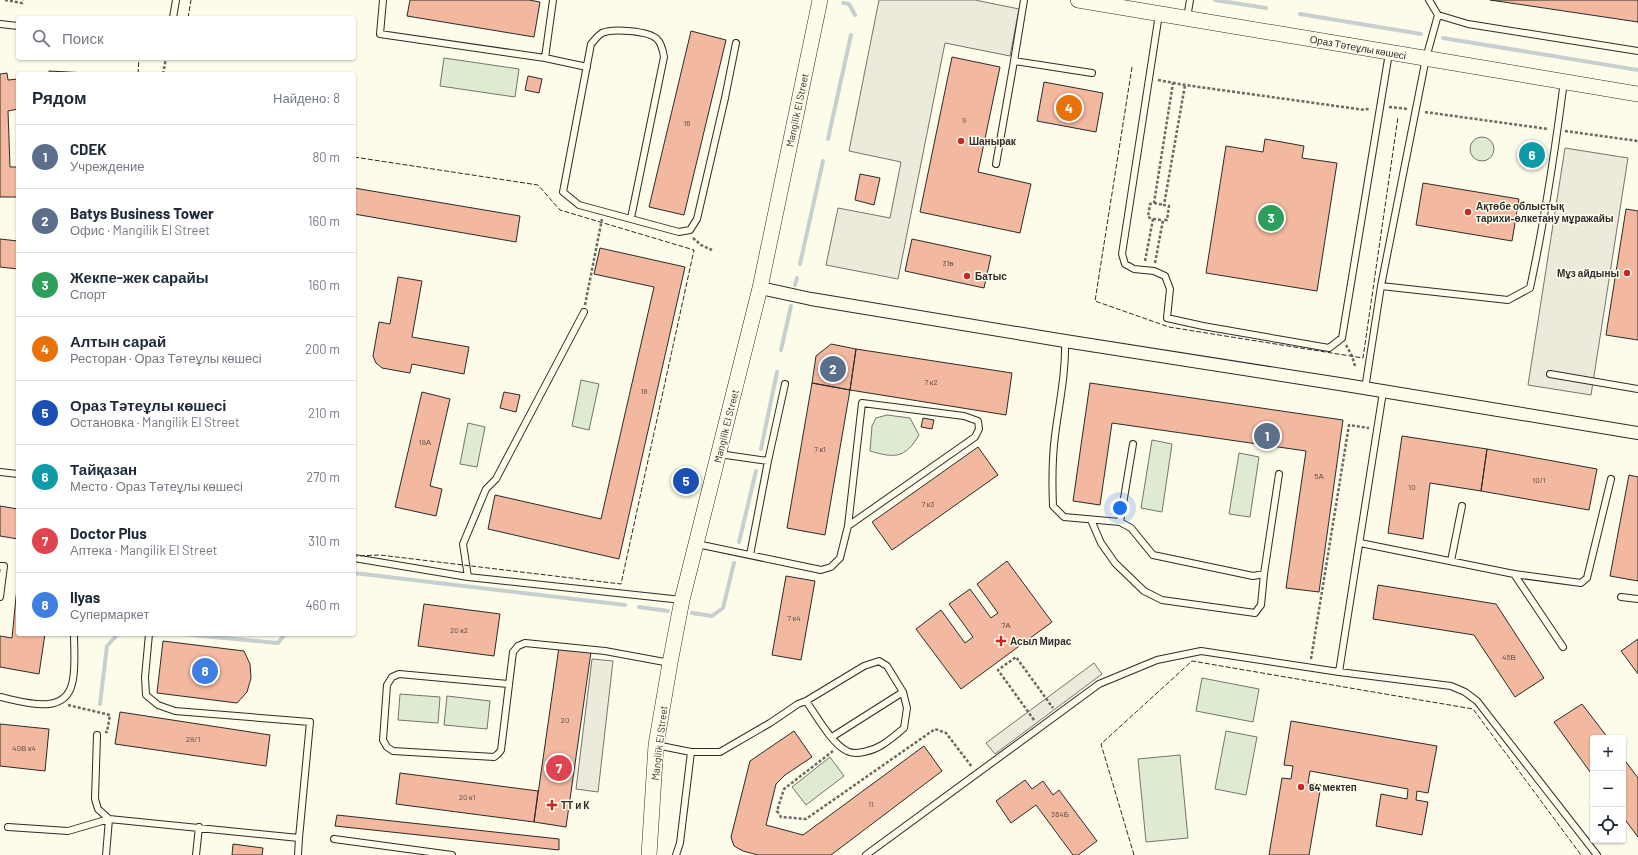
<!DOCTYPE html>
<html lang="ru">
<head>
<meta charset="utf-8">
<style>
	:root { --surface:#fff; --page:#f2f2f3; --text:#1f2937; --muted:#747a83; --line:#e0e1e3; --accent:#c62828 }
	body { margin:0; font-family:Barlow,sans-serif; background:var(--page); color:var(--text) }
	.controls { position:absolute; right:12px; bottom:12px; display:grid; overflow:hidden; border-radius:4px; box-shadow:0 1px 3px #0004 }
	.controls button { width:36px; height:36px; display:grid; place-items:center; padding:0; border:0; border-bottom:1px solid var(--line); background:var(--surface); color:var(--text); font:20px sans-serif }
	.you { position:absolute; left:1120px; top:508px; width:14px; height:14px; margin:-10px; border:3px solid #fff; border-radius:50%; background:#1a73e8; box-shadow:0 0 0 6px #1a73e833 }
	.badge { display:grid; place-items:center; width:26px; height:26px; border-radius:50%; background:var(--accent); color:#fff; font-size:13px; font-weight:700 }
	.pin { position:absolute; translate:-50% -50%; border:2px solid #fff; box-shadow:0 1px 4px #0006 }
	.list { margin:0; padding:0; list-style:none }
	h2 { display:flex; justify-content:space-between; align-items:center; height:52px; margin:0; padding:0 16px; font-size:17px }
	h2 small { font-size:13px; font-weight:400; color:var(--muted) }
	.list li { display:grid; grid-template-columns:26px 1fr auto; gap:12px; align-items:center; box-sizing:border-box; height:64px; padding:0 16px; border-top:1px solid var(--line) }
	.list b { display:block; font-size:15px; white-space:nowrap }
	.list p { margin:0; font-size:13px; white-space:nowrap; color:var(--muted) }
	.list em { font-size:13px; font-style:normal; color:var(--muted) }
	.icon { flex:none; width:22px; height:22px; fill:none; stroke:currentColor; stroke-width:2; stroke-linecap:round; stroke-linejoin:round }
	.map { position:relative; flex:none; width:1638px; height:855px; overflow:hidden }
	.search { position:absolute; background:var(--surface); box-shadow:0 1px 3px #0004; left:16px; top:16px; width:340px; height:44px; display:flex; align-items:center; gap:10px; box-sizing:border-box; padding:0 14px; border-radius:4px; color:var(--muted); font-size:15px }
	.panel { position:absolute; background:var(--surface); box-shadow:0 1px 3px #0004; left:16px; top:72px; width:340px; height:564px; border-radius:4px }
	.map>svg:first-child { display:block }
	.green { fill:#deebd1; stroke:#74746e }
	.parking { fill:#eceadb; stroke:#74746e }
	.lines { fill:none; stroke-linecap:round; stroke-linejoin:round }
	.stream { stroke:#c7d0d0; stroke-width:4 }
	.building { fill:#f2b8a0; stroke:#2b2b2b }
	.service-casing { stroke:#2b2b2b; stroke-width:8 }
	.minor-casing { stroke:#2b2b2b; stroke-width:14 }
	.tertiary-casing { stroke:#2b2b2b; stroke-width:16 }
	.path { stroke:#6a6964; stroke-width:2.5; stroke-dasharray:3 2; stroke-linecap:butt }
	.service { stroke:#fdfbea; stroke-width:6 }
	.minor { stroke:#fdfbea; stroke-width:12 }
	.tertiary { stroke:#fdfbea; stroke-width:15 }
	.fence { stroke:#2b2b2b; stroke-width:1; stroke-dasharray:5 2; stroke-linecap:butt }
	.poi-dot { fill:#c62828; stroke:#fdfbea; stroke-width:1.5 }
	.labels { text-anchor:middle; stroke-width:3; stroke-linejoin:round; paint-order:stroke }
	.number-label { font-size:8px; fill:#5d4e48 }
	.street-label { font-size:10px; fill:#2b2b2b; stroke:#fdfbea }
	.poi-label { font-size:10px; font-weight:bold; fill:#2b2b2b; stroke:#fdfbea; text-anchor:start }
</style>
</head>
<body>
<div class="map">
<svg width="1638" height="855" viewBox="0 0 1638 855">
	<rect width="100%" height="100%" fill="#fdfbea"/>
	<path class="green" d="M444 58 519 69 515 97 440 86Z
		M1470 149a12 12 0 1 1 24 0a12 12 0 1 1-24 0Z
		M581 380 599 384 589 430 572 426Z
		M887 415 910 418 919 435C905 459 894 458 870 451L872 426 876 418Z
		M468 423 485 427 477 467 460 464Z
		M1152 440 1172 444 1162 512 1141 508Z
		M1239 453 1259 457 1250 517 1229 514Z
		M1202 678 1259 689 1253 722 1196 711Z
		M400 694 440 697 438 723 398 720Z
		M447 696 490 701 487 729 444 725Z
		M1226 731 1257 737 1246 795 1215 789Z
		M1180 755 1188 838 1146 842 1138 759Z
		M830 757 844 776 806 805 792 787Z"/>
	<path class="parking" d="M879 0H975L1019 9 1010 56 945 43 898 279 826 265 838 208 890 218 901 162 849 151Z
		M1565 148 1628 158 1591 395 1528 385Z
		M592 659 613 661 598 792 576 789Z
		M1094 663 1102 674 995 754 986 743Z"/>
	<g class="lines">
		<path class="stream" d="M1215 0 1266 8
			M843 3 849 4 855 15
			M1300 14 1421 34
			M1443 38 1638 70
			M828 139 851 35
			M800 264 823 161
			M795 285 797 278
			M781 350 791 306
			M761 449 777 372
			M739 542 756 471
			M354 573 625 605
			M639 607 668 611
			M692 613 712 616 723 608 734 563
			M183 634 278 643 285 634
			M100 704 107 646 118 634"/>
	</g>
	<path class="building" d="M410 0H529L540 2 534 37 407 16Z
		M1490 0H1638V22Z
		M691 31 726 40 684 215 649 207Z
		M952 57 1000 67 978 172 1031 184 1020 233 920 212Z
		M49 71 87 73V74H49Z
		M7 73 8 80 18 79V109L8 111 10 167H18V197H0V74Z
		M528 76 542 79 539 93 525 90Z
		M1044 82 1103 93 1096 132 1037 121Z
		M1265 139 1304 146 1302 158 1337 163 1317 291 1206 273 1226 146 1263 152Z
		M860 174 880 178 874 205 855 200Z
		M1423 183 1519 199 1512 241 1416 225Z
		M354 188 520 216 516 242 354 214Z
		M1626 209 1638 211V340L1606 335Z
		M0 239 18 241V269L0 267Z
		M912 239 991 256 984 288 905 271Z
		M600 248 685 267 619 559 488 529 495 495 601 519 654 287 594 274Z
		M398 277 422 281 412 337 469 347 464 374 412 364 410 373 382 368 376 363 373 356 379 322 390 324Z
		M831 344 856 349 850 390 812 383 816 356Z
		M856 349 1012 373 1006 415 850 390Z
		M812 383 850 390 825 535 787 528Z
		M1090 383 1343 420 1319 592 1286 588 1306 451 1112 423 1100 505 1073 501Z
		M422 392 450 399 430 486 442 489 436 516 395 507Z
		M504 392 520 395 516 412 500 408Z
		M923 418 934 420 932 429 921 427Z
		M1402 436 1487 449 1481 491 1430 483 1423 539 1388 533Z
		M978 447 998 475 892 550 872 522Z
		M1487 449 1597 469 1589 510 1481 491Z
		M1629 475 1638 477V581L1610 576Z
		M0 506 18 509V539L0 536Z
		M1007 561 1052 622 961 689 916 629 941 610 965 643 973 637 949 604 970 589 991 618 998 613 977 584Z
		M786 576 815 581 801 660 772 655Z
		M18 577V634H45L39 674 0 667V636L12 638Z
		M1378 585 1496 604 1544 678 1515 697 1474 635 1373 619Z
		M424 604 500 614 494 656 418 646Z
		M1638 639V674L1621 651Z
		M163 641 244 651 250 664 251 678 247 692 237 703 157 693Z
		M559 647 591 652 566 827 534 822Z
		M1582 704 1608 738H1593V776L1554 722Z
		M120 712 270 735 266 766 115 744Z
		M1291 721 1437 746 1428 793 1417 791 1416 800 1428 802 1422 835 1376 826 1381 794 1407 799 1408 789 1310 771 1308 783 1321 785 1309 855H1269L1282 778 1291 779 1293 766 1284 765Z
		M0 724 49 729 45 771 0 766Z
		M794 731 812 757 785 775 776 784 766 825 803 835 924 746 942 771 831 855H758L743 851 734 846 731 837 750 761Z
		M1623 758 1638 778V837L1623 817Z
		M400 773 538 791 534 822 396 804Z
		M1025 780 1032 789 1043 781 1053 795 1059 790 1097 841 1078 855H1073L1036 805 1011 823 996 801Z
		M337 815 559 839V850L335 826Z
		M233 844 263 848 262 855H232Z"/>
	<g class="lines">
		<g class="service-casing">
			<path id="service" d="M383 0 380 34 545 58 553 0
				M1024 0 1014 61 1092 73
				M1429 0 1438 15 1468 24 1638 51
				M1159 14 1122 254 1125 264 1134 269 1154 271 1165 276 1170 289 1167 318 1203 326 1329 348 1342 338 1389 53
				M1438 15 1426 58 1381 286 1508 300 1530 288C1545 219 1555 151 1564 81
				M173 18 176 0
				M1187 18 1190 0
				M0 24 18 26
				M545 58 587 67
				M996 164 1014 61
				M631 218 664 57C663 51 662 44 657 39 649 31 613 28 602 33 597 36 595 40 591 44L563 192 579 205 679 232 690 230 697 219 725 98 736 43
				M1065 341C1066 373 1059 404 1055 436 1052 459 1052 482 1053 506L1064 517 1120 522 1131 528 1153 555 1253 576 1264 574 1279 474
				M1550 374 1638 389
				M1365 389 1381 286
				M719 454 768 461 785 384
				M0 472 18 474
				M1091 520 1101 543 1115 563 1144 591 1162 600 1255 613 1261 605 1264 574
				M1120 522 1133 444
				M1360 543 1514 574 1581 583 1587 578 1611 479
				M697 544 821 570 831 567 840 558 848 526 862 403 964 416 978 421 979 429 975 437 848 526
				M750 555 768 461
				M354 558 468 577 682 600
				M1451 561 1462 506
				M0 566H4L0 597
				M1514 574 1563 647
				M468 577 463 544 486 489 496 479 584 312
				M1621 597 1638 599
				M149 634 145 677 146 695 158 705 175 711 310 722 299 838
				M1339 672 1383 392
				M508 684 399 674 392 677 387 685 383 740 387 747 393 751 494 757 498 754 501 750 513 652 518 646 525 643 605 651 670 663
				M0 697C24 702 64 716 72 684 76 671 74 648 74 634
				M806 701 864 666 879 661 887 666 903 692
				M97 735 95 799 98 809 109 819 106 855
				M656 745 691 752H720L770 723 798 704 806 701C816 715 832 744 847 751 856 756 874 750 882 745 890 740 897 734 904 728L907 708 903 692 832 737
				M8 827 68 831 109 819 299 838 298 855
				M334 839 452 855
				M196 855 199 827
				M676 855 680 843 691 752
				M866 855 1099 684 1157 660 1201 651 1339 672 1451 686 1465 692 1477 701 1597 855"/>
		</g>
		<g class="minor-casing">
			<path id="minor" d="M760 288 811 299 1065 341 1352 386 1638 433"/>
		</g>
		<g class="tertiary-casing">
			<path id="tertiary" d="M1078 0 1638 94
				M649 855 656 745 670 663 682 600 760 288 820 0"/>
		</g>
		<path class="path" d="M5 0 22 3 23 0
			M163 74 166 58
			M1158 80 1185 85 1365 110 1370 108
			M1389 107 1408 109
			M1425 112 1548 129
			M1565 131 1638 141
			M1154 203 1164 205
			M1153 219 1162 220
			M693 238 701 245 712 250
			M1145 261 1153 219 1148 217 1150 204 1154 203 1173 83
			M1155 263 1163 220H1167L1169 206 1164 205 1185 85
			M585 305 602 219
			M1346 345 1352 356 1355 366
			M1311 659 1349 425 1369 428
			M68 705 110 715 107 732H105
			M1034 720 998 670 1016 657 1053 708
			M833 751 784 789 777 811 781 817 806 819 935 729 946 733 972 767"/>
		<use href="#service" class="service"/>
		<use href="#minor" class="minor"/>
		<use href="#tertiary" class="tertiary"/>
		<path class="fence" d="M188 18 191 0
			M1132 67 1095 301 1169 327 1363 358 1398 117
			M138 74 139 58
			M354 157 538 185 560 210 694 250 621 584 380 555 356 556
			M1134 855 1101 744 1192 661 1473 709 1581 855"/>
	</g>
	<g class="poi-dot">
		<circle cx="961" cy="141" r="4"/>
		<circle cx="1468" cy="212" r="4"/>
		<circle cx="1627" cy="273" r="4"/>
		<circle cx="967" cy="276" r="4"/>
		<path d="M999 635h4v4h4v4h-4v4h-4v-4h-4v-4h4z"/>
		<circle cx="1301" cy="787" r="4"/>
		<path d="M550 799h4v4h4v4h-4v4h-4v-4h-4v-4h4z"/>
	</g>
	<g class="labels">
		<g class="number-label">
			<text x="964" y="123">9</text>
			<text x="687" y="126">16</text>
			<text x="948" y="266">31в</text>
			<text x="931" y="385">7 к2</text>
			<text x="644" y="394">18</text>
			<text x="425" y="445">18А</text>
			<text x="820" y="452">7 к1</text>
			<text x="1319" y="479">5А</text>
			<text x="1539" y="483">10/1</text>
			<text x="1412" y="490">10</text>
			<text x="928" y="507">7 к3</text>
			<text x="794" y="621">7 к4</text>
			<text x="1006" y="628">7А</text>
			<text x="459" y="633">20 к2</text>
			<text x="1509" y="660">45В</text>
			<text x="565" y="723">20</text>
			<text x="193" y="742">28/1</text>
			<text x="24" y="751">40В к4</text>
			<text x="467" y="800">20 к1</text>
			<text x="871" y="807">11</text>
			<text x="1060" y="817">364Б</text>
		</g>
		<g class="street-label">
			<text transform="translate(1358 47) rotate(10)" y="4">Ораз Тәтеұлы көшесі</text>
			<text transform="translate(797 110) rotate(-78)" y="4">Mangilik El Street</text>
			<text transform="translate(726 426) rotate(-76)" y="4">Mangilik El Street</text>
			<text transform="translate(659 743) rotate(-83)" y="4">Mangilik El Street</text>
		</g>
		<g class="poi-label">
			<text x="969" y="145">Шанырак</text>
			<text x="1476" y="210">Ақтөбе облыстық<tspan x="1476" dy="12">тарихи-өлкетану мұражайы</tspan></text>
			<text x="1619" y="277" text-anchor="end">Мұз айдыны</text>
			<text x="975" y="280">Батыс</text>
			<text x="1010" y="645">Асыл Мирас</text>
			<text x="1309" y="791">64 мектеп</text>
			<text x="561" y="809">ТТ и К</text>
		</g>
	</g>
</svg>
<div class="controls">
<button>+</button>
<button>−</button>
<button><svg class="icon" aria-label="locate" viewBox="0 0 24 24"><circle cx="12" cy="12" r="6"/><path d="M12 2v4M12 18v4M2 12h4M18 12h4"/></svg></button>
</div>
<div class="you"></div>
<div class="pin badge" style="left:1267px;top:436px;background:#5c6f8a">1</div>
<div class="pin badge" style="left:833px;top:369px;background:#5c6f8a">2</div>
<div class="pin badge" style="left:1271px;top:218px;background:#2e9e5b">3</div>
<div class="pin badge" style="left:1069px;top:108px;background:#e8710a">4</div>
<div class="pin badge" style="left:686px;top:481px;background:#1a4fb4">5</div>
<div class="pin badge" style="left:1532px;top:155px;background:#0f9aa8">6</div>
<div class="pin badge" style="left:559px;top:768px;background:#e0444e">7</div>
<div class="pin badge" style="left:205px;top:671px;background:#3f7fe0">8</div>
<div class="search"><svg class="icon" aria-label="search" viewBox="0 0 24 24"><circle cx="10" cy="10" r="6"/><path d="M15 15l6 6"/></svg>Поиск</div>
<section class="panel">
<h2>Рядом<small>Найдено: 8</small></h2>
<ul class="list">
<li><span class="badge" style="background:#5c6f8a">1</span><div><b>CDEK</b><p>Учреждение</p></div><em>80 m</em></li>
<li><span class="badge" style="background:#5c6f8a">2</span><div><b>Batys Business Tower</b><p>Офис · Mangilik El Street</p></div><em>160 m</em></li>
<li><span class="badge" style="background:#2e9e5b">3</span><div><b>Жекпе-жек сарайы</b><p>Спорт</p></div><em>160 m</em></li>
<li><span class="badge" style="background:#e8710a">4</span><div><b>Алтын сарай</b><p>Ресторан · Ораз Тәтеұлы көшесі</p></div><em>200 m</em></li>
<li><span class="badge" style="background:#1a4fb4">5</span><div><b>Ораз Тәтеұлы көшесі</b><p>Остановка · Mangilik El Street</p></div><em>210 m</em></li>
<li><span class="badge" style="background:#0f9aa8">6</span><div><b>Тайқазан</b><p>Место · Ораз Тәтеұлы көшесі</p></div><em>270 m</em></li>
<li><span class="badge" style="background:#e0444e">7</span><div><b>Doctor Plus</b><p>Аптека · Mangilik El Street</p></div><em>310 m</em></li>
<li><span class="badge" style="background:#3f7fe0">8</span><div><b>Ilyas</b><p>Супермаркет</p></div><em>460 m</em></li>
</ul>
</section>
</div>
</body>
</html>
